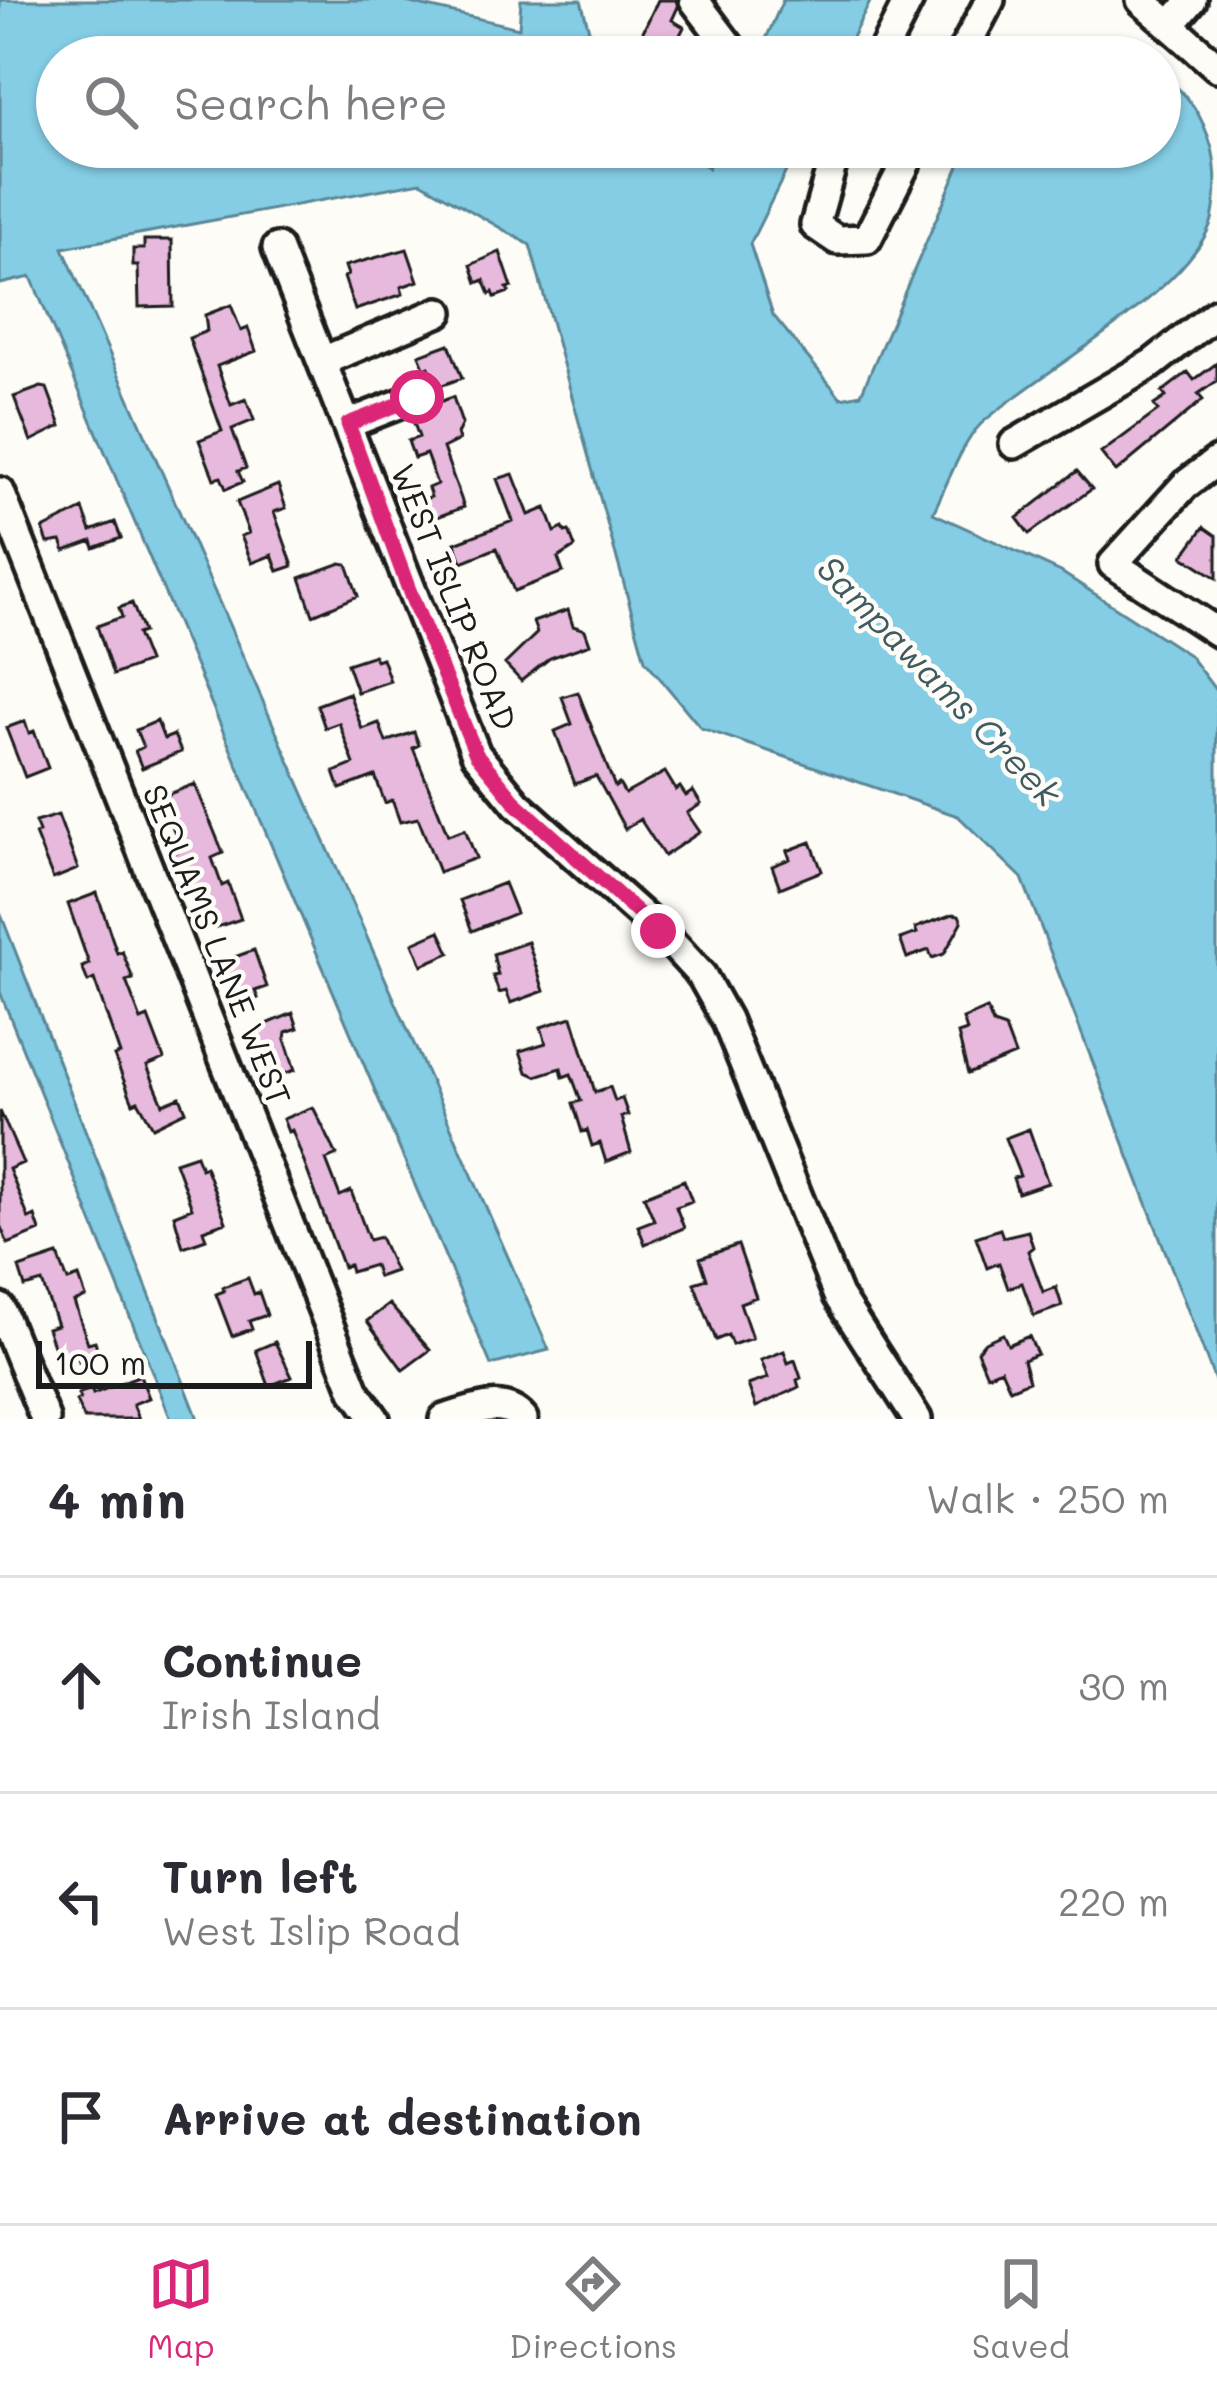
<!DOCTYPE html>
<html lang="en">
<head>
<meta charset="utf-8">
<style>
	:root { --surface:#fff; --page:#f7f7f7; --text:#2b2b33; --muted:#7c7c81; --line:#e1e1e2; --accent:#db2777 }
	body { margin:0; font-family:Mali,sans-serif; background:var(--page); color:var(--text) }
	.scale { position:absolute; left:36px; bottom:30px; width:276px; box-sizing:border-box; padding-left:12px; border:6px solid #1c1c1c; border-top:0; font-size:33px; line-height:42px; white-space:nowrap; color:#1c1c1c; -webkit-text-stroke:9px #fdfcf7; paint-order:stroke }
	.stop { position:absolute; width:36px; height:36px; margin:-27px; border:9px solid #db2777; border-radius:50%; background:#fff }
	.stop.end { background:#db2777; border-color:#fff; box-shadow:0 3px 12px #0008 }
	.list { margin:0; padding:0; list-style:none }
	h2 { display:flex; justify-content:space-between; align-items:center; height:156px; margin:0; padding:0 48px; font-size:51px }
	h2 small { font-size:39px; font-weight:400; color:var(--muted) }
	.list li { display:grid; grid-template-columns:78px 1fr auto; gap:36px; align-items:center; box-sizing:border-box; height:216px; padding:0 48px; border-top:3px solid var(--line) }
	.list b { display:block; font-size:45px; white-space:nowrap }
	.list p { margin:0; font-size:39px; white-space:nowrap; color:var(--muted) }
	.list em { font-size:39px; font-style:normal; color:var(--muted) }
	.icon { flex:none; width:66px; height:66px; fill:none; stroke:currentColor; stroke-width:2; stroke-linecap:round; stroke-linejoin:round }
	.map { position:relative; flex:none; width:1217px; height:1419px; overflow:hidden }
	.search { position:absolute; background:var(--surface); box-shadow:0 3px 9px #0004; left:36px; right:36px; top:36px; height:132px; display:flex; align-items:center; gap:30px; box-sizing:border-box; padding:0 42px; border-radius:66px; color:var(--muted); font-size:45px }
	.sheet { height:804px; background:var(--surface) }
	nav { display:flex; justify-content:space-around; align-items:center; box-sizing:border-box; height:168px; border-top:3px solid var(--line); background:var(--surface); font-size:33px; color:var(--muted) }
	nav a { display:grid; justify-items:center; gap:6px }
	nav .on { color:var(--accent) }
	.map>svg:first-child { display:block }
	.water { fill:#84cde5; stroke:#5a8695; stroke-width:3 }
	.building { fill:#e7b9dd; stroke:#1c1c1c; stroke-width:3 }
	.lines { fill:none; stroke-linecap:round; stroke-linejoin:round }
	.minor-casing { stroke:#1c1c1c; stroke-width:36 }
	.minor { stroke:#fdfcf7; stroke-width:27 }
	.route { stroke:#db2777; stroke-width:15 }
	.labels { text-anchor:middle; stroke-width:9; stroke-linejoin:round; paint-order:stroke }
	.street-label { font-size:33px; fill:#1c1c1c; stroke:#fdfcf7 }
	.water-label { font-size:36px; font-style:italic; fill:#405a62; stroke:#fdfcf7 }
</style>
</head>
<body>
<div class="map">
<svg width="1217" height="1419" viewBox="0 0 1217 1419">
	<rect width="100%" height="100%" fill="#fdfcf7"/>
	<filter id="ink" filterUnits="userSpaceOnUse"><feTurbulence type="fractalNoise" baseFrequency=".00833" numOctaves="2"/><feDisplacementMap in="SourceGraphic" scale="24" xChannelSelector="R" yChannelSelector="G"/><feConvolveMatrix kernelMatrix="1 2 1 2 8 2 1 2 1" color-interpolation-filters="sRGB"/></filter>
	<g filter="url(#ink)">
		<path class="water" d="M0 0H397L519 28 521 0H581L596 57H57V147H686L708 168 718 147H798L750 244 773 315 841 398 861 394 967 147H1160V76C1189 91 1203 118 1212 148 1217 171 1217 196 1212 220 1189 292 1040 371 981 424 963 441 945 489 933 513L1061 572 1189 655 1217 692V1386L1022 878 958 816 701 728 645 660 530 245 421 182 63 248 549 1350 491 1365 31 277 0 284Z
			M783 0H871L842 57H758Z
			M0 912 198 1419H171L0 992Z"/>
		<path class="building" d="M658 0H676L678 7 672 20 684 27 680 35 699 44 692 57H660L636 46Z
			M144 240H172L173 306 139 307 138 266H133V249H144Z
			M407 249 418 281 401 287 403 294 355 310 344 277 348 275 345 266Z
			M500 252 512 287 507 288 509 292 495 297 493 292 490 294 484 280 477 283 471 265Z
			M231 305 241 331 248 328 256 351 217 366 231 405 246 399 254 420 232 429 246 468 238 471 243 482 226 489 221 477 214 479 199 440 222 431 189 338 207 331 205 315Z
			M449 344 462 378 437 387 429 367 425 369 419 355Z
			M1217 363V381L1198 394 1203 400 1116 472 1101 453 1158 411 1154 405 1166 397 1162 392 1188 372 1194 380Z
			M41 387 47 388 61 426 31 441 14 397Z
			M453 397 462 424 457 434 459 440 443 448 464 507 429 520 422 501 431 497 428 488 437 484 426 454 414 458 408 441 419 437 412 418 433 404Z
			M1077 471 1092 489 1029 534 1017 518Z
			M513 474 529 515 546 508 555 532 563 528 565 532 569 531 575 547 558 558 563 572 514 591 497 548 462 562 455 543 513 521 497 479Z
			M278 485 286 508 274 512 293 566 278 571 272 555 252 563 241 536 249 533 237 502Z
			M83 509 91 531 115 522 121 538 94 548 92 541 65 551 61 541 48 543 43 529Z
			M1204 527 1217 536V578L1183 556Z
			M341 563 347 564 358 596 313 615 300 578Z
			M132 603 143 632 137 634 148 662 113 675 97 626 122 617 119 608Z
			M568 610 573 626 585 630 590 644 550 658 521 681 505 664 537 633 533 622Z
			M374 655 376 660 382 658 390 681 357 692 347 664Z
			M578 692 615 787 619 784 625 794 665 772 676 790 680 787 686 796 693 791 701 804 687 813 700 832 664 856 640 819 625 829 596 776 575 784 555 731 572 724 562 697Z
			M349 693 362 729 379 723 386 742 414 732 419 745 413 748 448 835 465 829 476 858 439 872 418 818 400 822 392 800 385 803 375 776 340 789 334 772 354 764 339 723 325 728 317 705Z
			M25 721 29 733 34 731 48 768 25 777 6 728Z
			M157 721 164 739 174 735 181 752 142 768 135 751 143 747 136 730Z
			M195 784 223 853 212 858 222 886 228 883 241 919 217 927 203 895 195 898 185 869 179 871 172 853 181 850 161 797Z
			M58 815 78 869 53 879 35 834 39 832 35 822Z
			M811 842 822 871 780 888 772 866 790 859 787 851Z
			M504 883 516 913 472 931 460 900Z
			M97 893 117 953 122 951 133 979 126 981 141 1020 148 1017 164 1059 147 1066 163 1104 180 1097 186 1111 153 1127 138 1101 133 1103 114 1056 120 1054 94 979 88 982 82 967 89 964 68 904Z
			M953 914 959 915 962 922 944 954 932 958 929 950 907 958 900 939 917 933 915 928Z
			M440 931 450 953 422 965 413 943Z
			M528 942 544 991 511 1003 506 991 499 993 493 976 498 975 493 954Z
			M254 950 267 987 255 991 258 998 241 1004 230 974 226 975 221 962Z
			M987 1009 993 1024 1005 1028 1015 1055 968 1074 958 1034 967 1031 963 1019Z
			M293 1013 298 1028 286 1032 285 1039 295 1070 269 1079 248 1032Z
			M572 1017 595 1092 610 1087 615 1101 622 1098 628 1115 621 1117 631 1152 606 1162 600 1143 592 1146 587 1130 582 1132 573 1103 581 1101 571 1074 563 1077 561 1068 536 1076 527 1072 520 1051 546 1043 541 1027Z
			M313 1107 337 1155 326 1160 340 1196 351 1191 369 1240 380 1237 395 1271 378 1277 374 1265 351 1272 349 1265 343 1267 292 1130 288 1132 283 1119Z
			M0 1111 23 1163 9 1169 29 1219 35 1216 40 1231 8 1244 0 1225Z
			M1029 1129 1048 1183 1018 1193 1013 1178 1020 1176 1005 1138Z
			M196 1155 201 1168 205 1166 226 1222 203 1230 206 1239 183 1247 174 1215 192 1208 175 1162Z
			M684 1180 692 1201 676 1207 684 1228 645 1244 638 1226 654 1220 644 1196Z
			M1000 1229 1003 1237 1028 1231 1033 1247 1028 1251 1043 1292 1056 1287 1062 1306 1034 1316 1022 1283 1008 1288 999 1263 987 1268 976 1237Z
			M738 1245 756 1297 740 1303 752 1338 732 1345 728 1335 716 1340 694 1283 707 1279 700 1258Z
			M58 1255 68 1281 79 1277 86 1297 74 1302 88 1343 95 1341 99 1354 79 1361 77 1353 58 1360 47 1328 57 1325 42 1282 25 1287 19 1268Z
			M248 1278 254 1294 259 1292 267 1315 249 1321 252 1329 232 1336 216 1294 224 1291 223 1287Z
			M389 1304 430 1350 403 1370 367 1321Z
			M1003 1334 1008 1345 1029 1336 1037 1354 1023 1360 1029 1381 1010 1389 1001 1369 987 1375 977 1351 985 1342Z
			M275 1342 292 1377 269 1386 256 1350Z
			M784 1351 788 1363 795 1360 801 1378 797 1380 799 1387 756 1407 748 1385 768 1378 761 1360Z
			M140 1375 149 1398 133 1404 139 1419H84L76 1401 80 1399 78 1394 91 1389 93 1394Z"/>
		<g class="lines">
			<g class="minor-casing">
				<path id="minor" d="M694 0 732 50
					M1141 0 1217 67
					M1170 26 1192 0
					M880 57 909 0
					M960 57 990 0
					M837 147 815 225 837 240 867 239 914 147
					M277 248 476 754 517 804 668 939 702 976 726 1019 838 1296 917 1419
					M323 361 439 312
					M348 424 417 397
					M1014 444 1153 363 1217 313
					M1217 461 1185 485 1113 564 1217 632
					M0 492 355 1391 375 1419
					M0 1308 45 1419
					M444 1419C470 1412 502 1395 523 1419"/>
			</g>
			<use href="#minor" class="minor"/>
		</g>
	</g>
	<g class="lines" filter="url(#ink)">
		<path class="route" d="M417 397 348 424 412 598 476 754 517 804 658 931"/>
	</g>
	<g class="labels">
		<g class="street-label">
			<text transform="translate(454 597) rotate(68)" y="12">WEST ISLIP ROAD</text>
			<text transform="translate(217 945) rotate(68)" y="12">SEQUAMS LANE WEST</text>
		</g>
		<g class="water-label">
			<text transform="translate(939 681) rotate(46)" y="13">Sampawams Creek</text>
		</g>
	</g>
</svg>
<div class="scale">100 m</div>
<div class="stop" style="left:417px;top:397px"></div>
<div class="stop end" style="left:658px;top:931px"></div>
<div class="search"><svg class="icon" aria-label="search" viewBox="0 0 24 24"><circle cx="10" cy="10" r="6"/><path d="M15 15l6 6"/></svg>Search here</div>
</div>
<section class="sheet">
<h2>4 min<small>Walk · 250 m</small></h2>
<ul class="list">
<li><svg class="icon" aria-label="ahead" viewBox="0 0 24 24"><path d="M12 20V5M6 11l6-6 6 6"/></svg><div><b>Continue</b><p>Irish Island</p></div><em>30 m</em></li>
<li><svg class="icon" aria-label="left" viewBox="0 0 24 24"><path d="M17 20v-9H6M10 6l-5 5 5 5"/></svg><div><b>Turn left</b><p>West Islip Road</p></div><em>220 m</em></li>
<li><svg class="icon" aria-label="arrive" viewBox="0 0 24 24"><path d="M6 21V4h12l-3 4 3 4H6"/></svg><div><b>Arrive at destination</b></div></li>
</ul>
</section>
<nav>
<a class="on"><svg class="icon" aria-label="map" viewBox="0 0 24 24"><path d="M3 6l6-2 6 2 6-2v14l-6 2-6-2-6 2zM9 4v14M15 6v14"/></svg>Map</a>
<a><svg class="icon" aria-label="directions" viewBox="0 0 24 24"><path d="M12 3l9 9-9 9-9-9zM9 14v-3h6M13 9l2 2-2 2"/></svg>Directions</a>
<a><svg class="icon" aria-label="saved" viewBox="0 0 24 24"><path d="M7 4h10v16l-5-4-5 4z"/></svg>Saved</a>
</nav>
</body>
</html>
